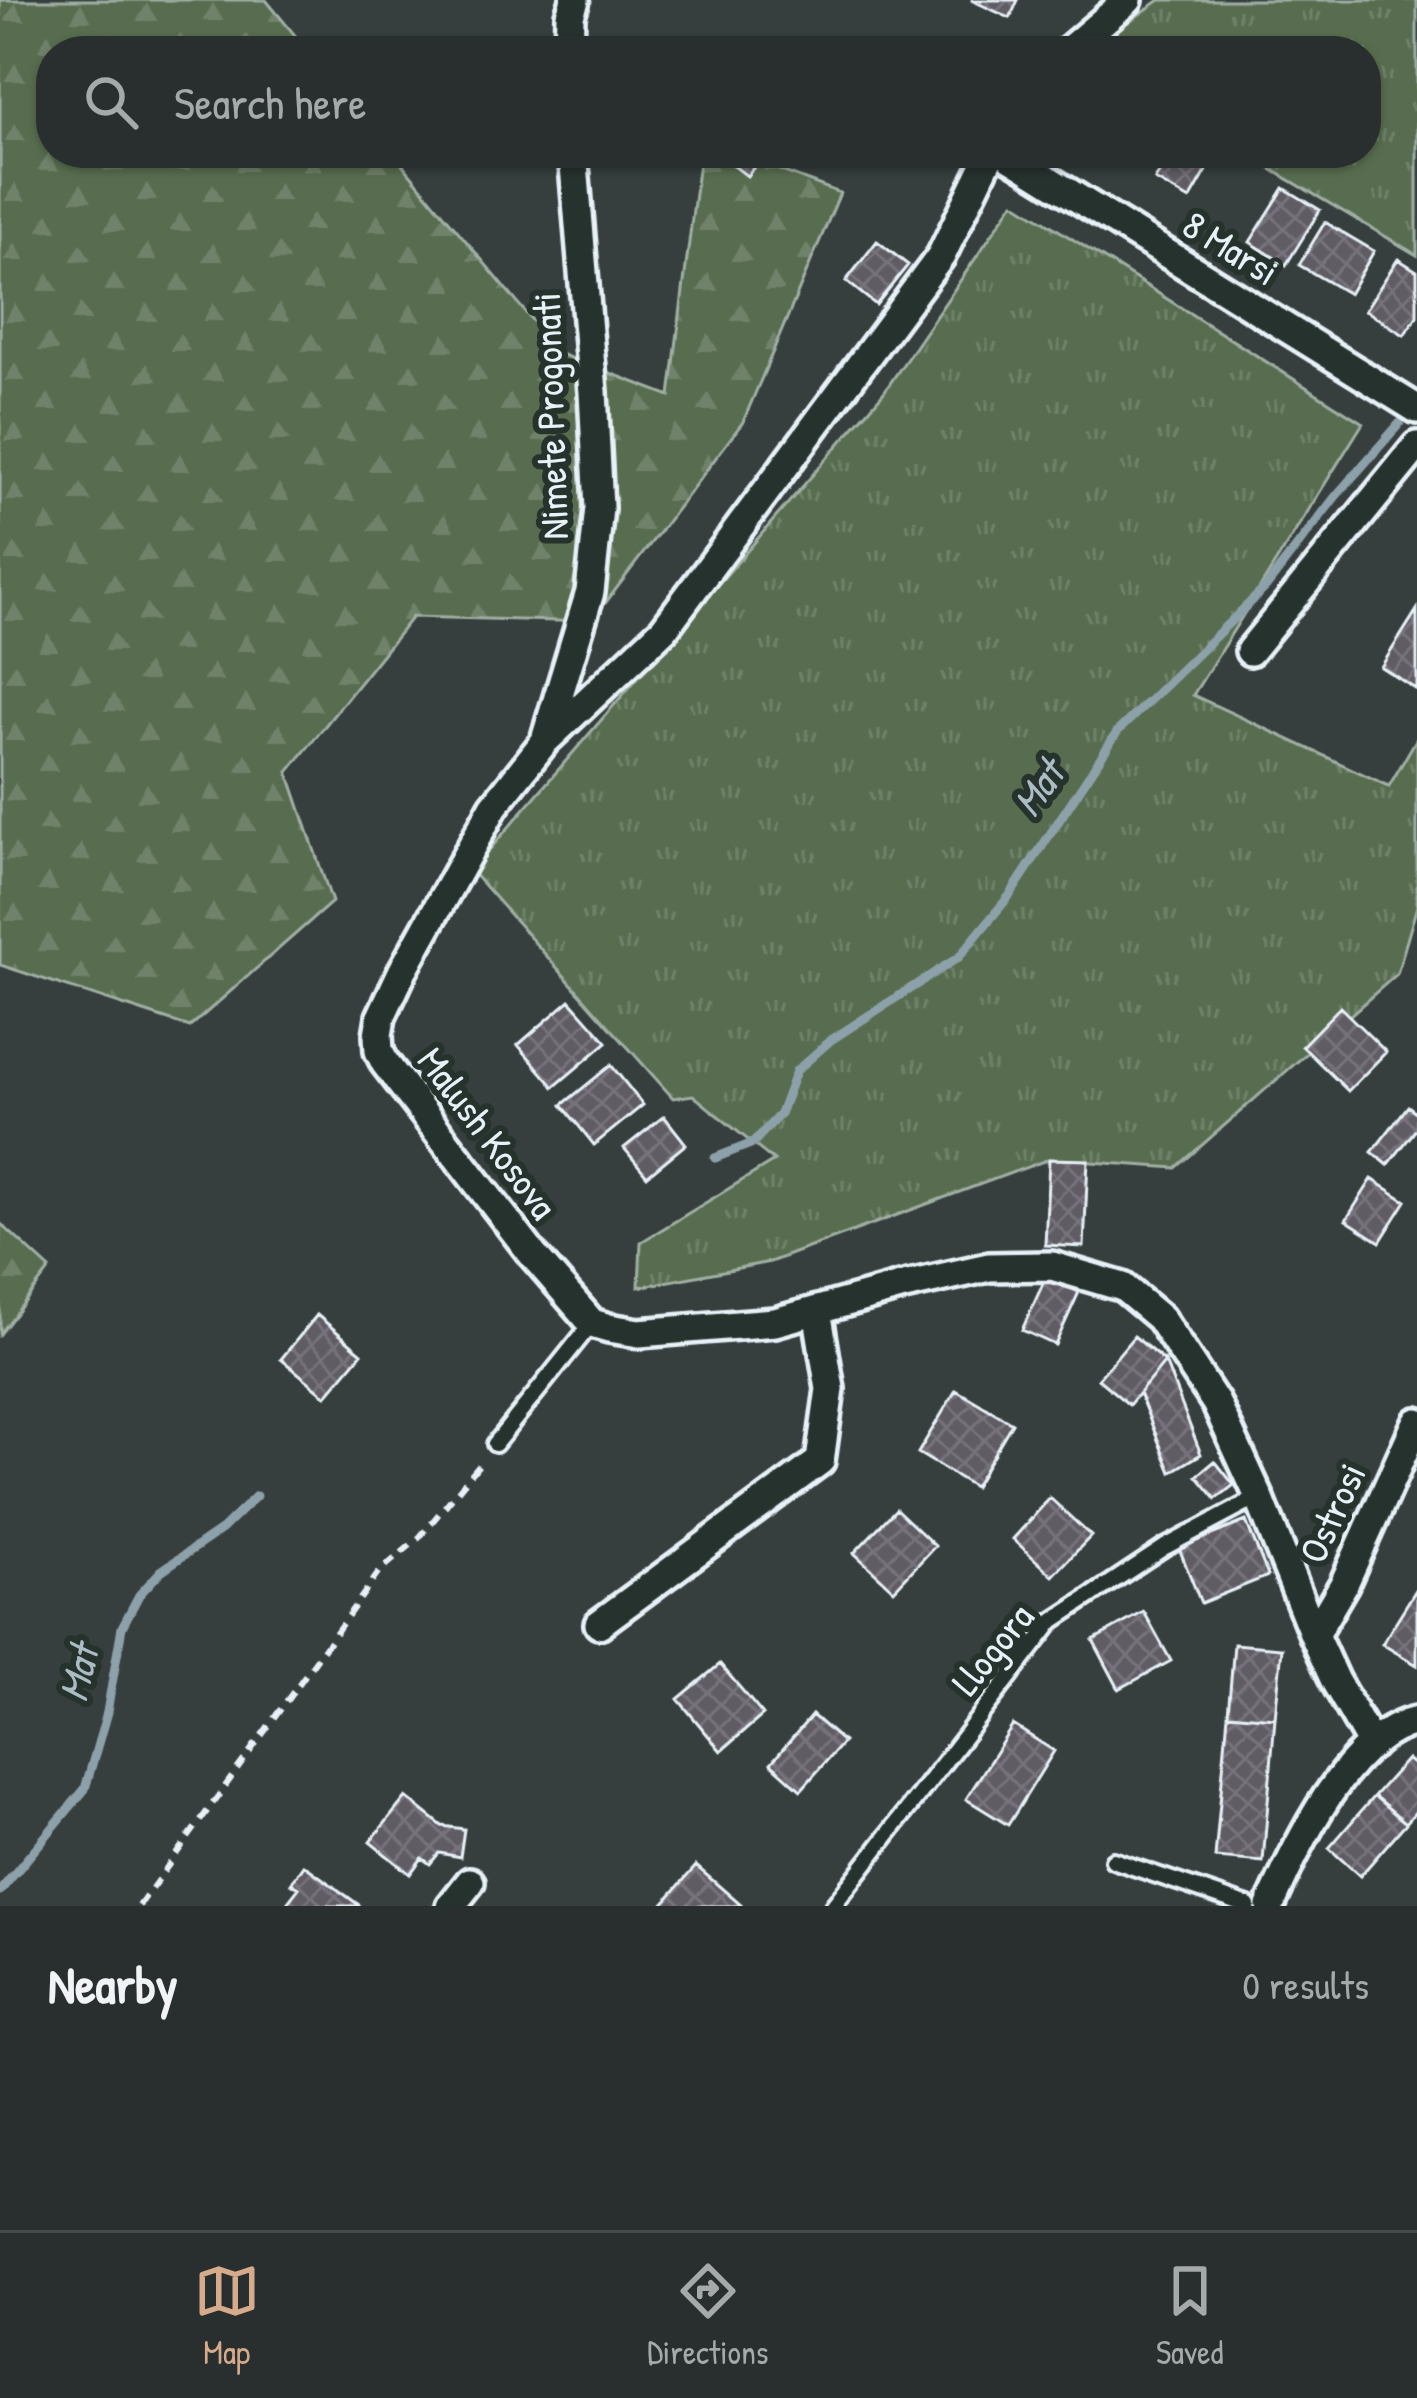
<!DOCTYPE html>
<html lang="en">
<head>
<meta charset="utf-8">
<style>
	:root { --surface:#292f2e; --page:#353b3a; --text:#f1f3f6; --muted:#a5a9aa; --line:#454a4a; --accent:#d6ab8b }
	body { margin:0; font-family:"Patrick Hand",sans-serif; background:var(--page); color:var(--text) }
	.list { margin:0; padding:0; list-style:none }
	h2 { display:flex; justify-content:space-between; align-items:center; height:156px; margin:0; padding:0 48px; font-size:51px }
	h2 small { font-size:39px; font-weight:400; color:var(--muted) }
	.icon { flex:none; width:66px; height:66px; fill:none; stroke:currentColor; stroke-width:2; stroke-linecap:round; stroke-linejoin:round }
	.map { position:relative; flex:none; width:1417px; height:1906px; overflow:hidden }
	.search { position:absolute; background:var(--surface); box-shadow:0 3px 9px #0004; left:36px; right:36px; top:36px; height:132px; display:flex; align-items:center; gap:30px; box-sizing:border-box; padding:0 42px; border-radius:48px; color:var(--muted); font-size:45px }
	.sheet { height:324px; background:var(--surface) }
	nav { display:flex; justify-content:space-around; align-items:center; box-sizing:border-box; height:168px; border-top:3px solid var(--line); background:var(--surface); font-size:33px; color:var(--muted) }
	nav a { display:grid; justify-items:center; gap:6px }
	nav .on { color:var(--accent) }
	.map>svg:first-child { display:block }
	.grass { fill:url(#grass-tufts); stroke:#a0afa4; stroke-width:3 }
	.forest { fill:url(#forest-firs); stroke:#a0afa4; stroke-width:3 }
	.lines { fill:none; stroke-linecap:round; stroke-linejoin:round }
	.stream { stroke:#8da1aa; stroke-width:9 }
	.building { fill:url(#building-cross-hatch); stroke:#e8f1f8; stroke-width:3 }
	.service-casing { stroke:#e8f1f8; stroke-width:22 }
	.minor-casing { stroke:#e8f1f8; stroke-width:36 }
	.path { stroke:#e8f1f8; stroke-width:6; stroke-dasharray:12 9; stroke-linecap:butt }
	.service { stroke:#26332d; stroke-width:14 }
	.minor { stroke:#26332d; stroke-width:27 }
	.labels { text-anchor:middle; stroke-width:12; stroke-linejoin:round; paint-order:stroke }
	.street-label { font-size:39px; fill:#e8f1f8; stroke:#26332d }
	.water-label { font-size:42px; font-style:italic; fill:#abbcc4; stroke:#26332d }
</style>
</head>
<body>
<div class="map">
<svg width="1417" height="1906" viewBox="0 0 1417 1906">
	<defs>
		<pattern id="grass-tufts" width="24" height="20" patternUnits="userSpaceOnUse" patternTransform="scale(3)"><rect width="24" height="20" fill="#586d50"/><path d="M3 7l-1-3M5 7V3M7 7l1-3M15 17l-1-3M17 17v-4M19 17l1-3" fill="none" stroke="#70826a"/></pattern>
		<pattern id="forest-firs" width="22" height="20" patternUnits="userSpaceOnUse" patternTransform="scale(3)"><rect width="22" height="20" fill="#586d50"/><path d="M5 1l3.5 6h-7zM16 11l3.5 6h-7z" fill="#70826a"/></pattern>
		<pattern id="building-cross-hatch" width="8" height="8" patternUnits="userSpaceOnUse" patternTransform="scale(3)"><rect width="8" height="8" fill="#605b64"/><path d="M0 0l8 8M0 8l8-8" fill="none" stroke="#77737b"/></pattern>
	</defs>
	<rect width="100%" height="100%" fill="#373f3e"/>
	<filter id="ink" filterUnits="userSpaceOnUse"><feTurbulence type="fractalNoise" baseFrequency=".00833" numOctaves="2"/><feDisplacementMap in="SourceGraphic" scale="24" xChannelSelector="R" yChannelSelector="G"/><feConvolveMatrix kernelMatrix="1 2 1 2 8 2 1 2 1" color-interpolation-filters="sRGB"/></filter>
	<g filter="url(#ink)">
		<path class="grass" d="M1160 0H1417V255L1244 153H1366V51H1086Z
			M1014 202 1363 423 1193 695 1389 786 1417 738V906L1397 974 1176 1168 1049 1159 770 1262 639 1287 641 1242 774 1161 693 1095 673 1098 471 871 884 392Z"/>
		<path class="forest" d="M0 0H266L308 51H51V153H393L560 354 670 396 700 153H734L840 193 743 422 591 622 412 617 288 772 332 902 190 1027 0 965Z
			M0 1223 50 1269 0 1334Z"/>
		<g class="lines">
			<path class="stream" d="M715 1158 753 1143 780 1114 796 1071 831 1040 959 957 1010 895 1118 731 1266 587 1336 496 1400 423
				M0 1891 85 1789 107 1712 122 1627 139 1595 161 1571 222 1529 256 1496"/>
		</g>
		<path class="building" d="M971 0H1018L1010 18Z
			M717 153H765L747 176Z
			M1171 153H1217L1190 200 1155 180Z
			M1284 188 1320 210 1286 265 1250 242Z
			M1325 222 1374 251 1349 294 1299 265Z
			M877 241 908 265 876 305 846 281Z
			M1398 259 1417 271V316L1404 335 1365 310Z
			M1417 610V690L1381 667Z
			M570 1000 607 1042 554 1087 518 1045Z
			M1340 1007 1386 1052 1348 1091 1302 1046Z
			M611 1065 643 1105 594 1145 562 1105Z
			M1408 1106 1417 1113V1128L1388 1165 1372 1152Z
			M664 1116 686 1144 647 1176 624 1148Z
			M1049 1159 1088 1160 1084 1247 1045 1245Z
			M1372 1179 1406 1201 1380 1242 1346 1220Z
			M1046 1277 1079 1292 1055 1345 1022 1330Z
			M317 1315 362 1353 326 1396 281 1359Z
			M1134 1336 1165 1362 1129 1405 1098 1379Z
			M1165 1362 1201 1454 1171 1472 1139 1393Z
			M956 1390 1012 1423 974 1487 918 1453Z
			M1215 1461 1234 1485 1216 1499 1197 1476Z
			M1050 1498 1091 1536 1053 1576 1013 1539Z
			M896 1509 935 1546 894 1590 854 1553Z
			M1246 1521 1268 1576 1201 1603 1179 1548Z
			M1417 1588V1665L1382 1644Z
			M1144 1612 1171 1661 1119 1689 1093 1640Z
			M1234 1644 1282 1648 1275 1718 1228 1714Z
			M720 1664 763 1715 721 1751 678 1699Z
			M1228 1714 1275 1718 1263 1862 1215 1858Z
			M812 1715 843 1742 801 1790 771 1763Z
			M1013 1725 1054 1751 1008 1825 966 1799Z
			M1407 1759 1417 1767V1810L1406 1823 1374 1796Z
			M1374 1796 1406 1823 1360 1876 1329 1848Z
			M406 1797 442 1826 464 1829 460 1857 439 1853 430 1864 422 1858 410 1874 370 1842Z
			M304 1865 359 1905 358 1906H285L299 1888 291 1883Z
			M696 1866 741 1905 740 1906H661Z"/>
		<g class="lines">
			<g class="service-casing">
				<path id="service" d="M495 1444 592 1323
					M1113 1860 1248 1906
					M833 1906 1053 1621 1165 1547 1259 1497"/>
			</g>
			<g class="minor-casing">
				<path id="minor" d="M569 51 570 15 575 0
					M1068 51 1128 0
					M991 153 941 256 664 629 545 741 494 806 403 970 381 1017 378 1035 379 1051 385 1063 533 1255 592 1323 609 1328 639 1333 775 1322 904 1286 989 1267 1052 1266 1123 1287 1160 1318 1216 1403 1259 1497 1314 1635 1335 1681 1372 1745
					M1005 153 1417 409
					M1250 651 1417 446
					M546 737 590 592 599 508 593 392 573 153
					M599 1624 820 1461 830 1389 817 1310
					M1314 1635 1344 1584 1417 1422
					M451 1906 470 1882
					M1270 1906C1297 1846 1347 1735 1417 1721"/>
			</g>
			<path class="path" d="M139 1906 380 1571 419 1538 482 1461"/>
			<use href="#service" class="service"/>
			<use href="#minor" class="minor"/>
		</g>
	</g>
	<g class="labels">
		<g class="street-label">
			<text transform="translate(1231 248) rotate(32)" y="14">8 Marsi</text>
			<text transform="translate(550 416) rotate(-92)" y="14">Nimete Progonati</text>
			<text transform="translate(488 1133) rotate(53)" y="14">Malush Kosova</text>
			<text transform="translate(1332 1513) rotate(-65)" y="14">Ostrosi</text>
			<text transform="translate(992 1649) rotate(-51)" y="14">Llogora</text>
		</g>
		<g class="water-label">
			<text transform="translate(1038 788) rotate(-55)" y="15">Mat</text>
			<text transform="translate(78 1673) rotate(-77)" y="15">Mat</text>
		</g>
	</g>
</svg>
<div class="search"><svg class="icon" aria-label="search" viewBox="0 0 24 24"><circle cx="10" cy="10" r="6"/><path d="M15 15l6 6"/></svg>Search here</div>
</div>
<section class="sheet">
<h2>Nearby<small>0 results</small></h2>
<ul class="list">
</ul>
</section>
<nav>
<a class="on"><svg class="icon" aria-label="map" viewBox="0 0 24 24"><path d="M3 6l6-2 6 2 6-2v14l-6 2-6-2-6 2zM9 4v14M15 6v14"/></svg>Map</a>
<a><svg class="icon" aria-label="directions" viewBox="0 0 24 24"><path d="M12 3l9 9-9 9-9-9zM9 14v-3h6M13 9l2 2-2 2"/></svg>Directions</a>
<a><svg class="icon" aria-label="saved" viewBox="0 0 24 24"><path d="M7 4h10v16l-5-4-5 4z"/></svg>Saved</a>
</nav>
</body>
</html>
